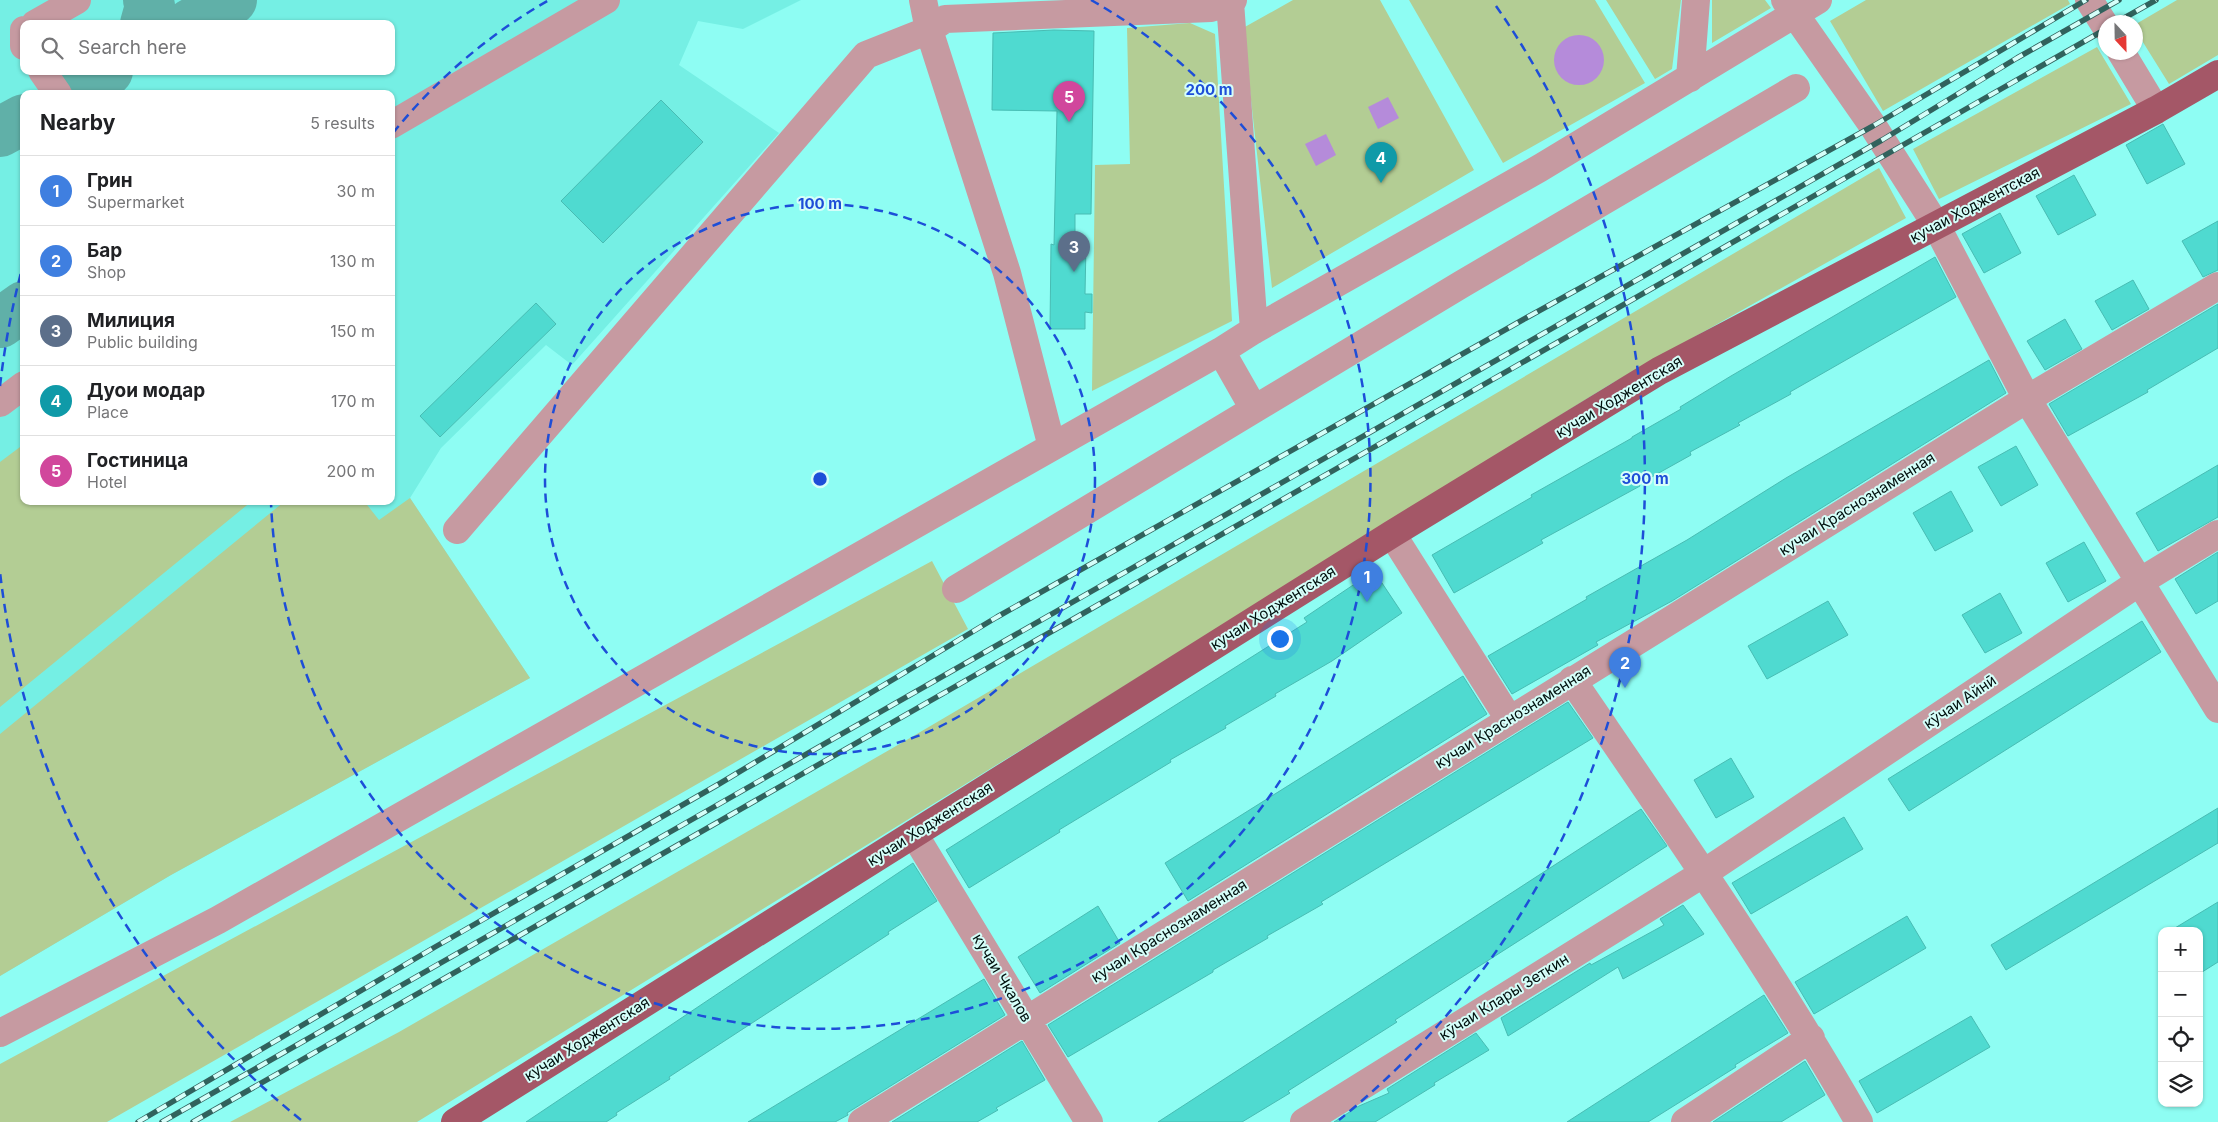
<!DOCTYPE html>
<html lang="en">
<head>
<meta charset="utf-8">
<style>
	:root { --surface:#fff; --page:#f2f2f2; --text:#202124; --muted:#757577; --line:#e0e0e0; --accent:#ea580c }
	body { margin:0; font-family:Inter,sans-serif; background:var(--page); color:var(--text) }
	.controls { position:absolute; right:15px; bottom:15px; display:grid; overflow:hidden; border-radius:10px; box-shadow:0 1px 4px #0004 }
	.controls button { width:45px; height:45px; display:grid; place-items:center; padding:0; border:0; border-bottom:1px solid var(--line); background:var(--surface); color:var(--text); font:25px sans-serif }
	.compass { position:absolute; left:2098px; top:15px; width:45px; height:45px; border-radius:50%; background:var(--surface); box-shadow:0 1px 4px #0004; rotate:158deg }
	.you { position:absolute; left:1279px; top:638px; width:18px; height:18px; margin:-12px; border:4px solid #fff; border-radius:50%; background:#1a73e8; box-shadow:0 0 0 8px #1a73e833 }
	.badge { display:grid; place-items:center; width:32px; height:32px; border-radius:50%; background:var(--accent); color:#fff; font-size:16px; font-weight:700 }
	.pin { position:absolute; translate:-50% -41px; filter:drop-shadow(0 1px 2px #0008) }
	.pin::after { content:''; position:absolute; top:26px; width:18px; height:15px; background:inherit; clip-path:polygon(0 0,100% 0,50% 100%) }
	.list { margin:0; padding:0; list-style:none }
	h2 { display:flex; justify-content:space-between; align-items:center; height:65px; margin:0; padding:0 20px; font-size:21px }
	h2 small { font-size:16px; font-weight:400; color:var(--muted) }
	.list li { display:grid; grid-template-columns:32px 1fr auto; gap:15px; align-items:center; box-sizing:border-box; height:70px; padding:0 20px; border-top:1px solid var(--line) }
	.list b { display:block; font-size:19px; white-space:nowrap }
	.list p { margin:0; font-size:16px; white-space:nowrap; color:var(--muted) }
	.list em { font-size:16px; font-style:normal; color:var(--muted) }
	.icon { flex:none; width:28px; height:28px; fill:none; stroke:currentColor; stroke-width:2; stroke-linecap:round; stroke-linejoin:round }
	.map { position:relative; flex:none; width:2218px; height:1122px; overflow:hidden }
	.search { position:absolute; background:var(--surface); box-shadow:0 1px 4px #0004; left:20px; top:20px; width:375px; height:55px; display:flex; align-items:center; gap:12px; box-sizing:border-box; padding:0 18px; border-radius:10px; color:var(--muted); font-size:19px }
	.panel { position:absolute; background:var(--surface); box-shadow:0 1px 4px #0004; left:20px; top:90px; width:375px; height:415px; border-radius:10px }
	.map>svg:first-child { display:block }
	.built { fill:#75efe4; fill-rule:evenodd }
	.green { fill:#b3cd94 }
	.water { fill:#b58bda }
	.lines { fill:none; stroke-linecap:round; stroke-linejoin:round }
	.taxiway { stroke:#60b0a8; stroke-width:50 }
	.building { fill:#4fdad0; stroke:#48bcb3 }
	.minor { stroke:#c69aa1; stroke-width:28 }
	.major { stroke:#a45767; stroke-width:28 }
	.rail-casing { stroke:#31625d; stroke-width:5.5 }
	.rail { stroke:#d5fef9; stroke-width:4; stroke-dasharray:11; stroke-linecap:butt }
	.ring { fill:none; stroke:#1d4ed8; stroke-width:2.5; stroke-dasharray:9 6 }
	.labels { text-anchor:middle; stroke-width:4; stroke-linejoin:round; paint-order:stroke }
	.street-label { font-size:15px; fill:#00100e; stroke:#d5fef9 }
	.centre { fill:#1d4ed8; stroke:#d5fef9; stroke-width:2.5 }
	.ring-label { font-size:15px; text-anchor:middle; font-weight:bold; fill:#1d4ed8; stroke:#d5fef9; stroke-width:4; stroke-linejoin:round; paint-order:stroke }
</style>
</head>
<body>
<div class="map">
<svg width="2218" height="1122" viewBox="0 0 2218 1122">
	<rect width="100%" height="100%" fill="#8efdf3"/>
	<path class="built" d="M0 0H801L743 29 698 21 679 65 779 133 572 365 546 345 441 448 410 498 530 678 171 875 0 976ZM24 24H391V71H24ZM24 94H391V501H24Z"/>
	<path class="green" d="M1293 0H1380L1474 170 1272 288 1243 28Z
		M1409 0H1595L1645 83 1503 163Z
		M1606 0H1681L1672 69 1655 79Z
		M1712 0H1765L1771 8 1712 43Z
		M1866 0H2068L2070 4 1883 111 1830 21Z
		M2177 0H2218V55L2169 84 2136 31V24Z
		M1190 23 1215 34 1232 321 1092 391 1095 165 1130 164 1127 28Z
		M2097 47 2131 104 1939 199 1913 149Z
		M1879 168 1906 218 1609 385 1097 703 417 1122H230L399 1032 910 738Z
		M24 444V501H252L0 707V462Z
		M410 498 530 678 171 875 0 976V734L285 501H364L379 520Z
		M932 561 968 629 107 1122H0V1064Z"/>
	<path class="water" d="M1554 60a25 25 0 1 1 50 0a25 25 0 1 1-50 0Z
		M1388 97 1399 118 1378 129 1368 107Z
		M1326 134 1336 155 1316 166 1305 144Z"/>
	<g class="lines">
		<path class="taxiway" d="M145 24 150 6 148 0
			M190 24 232 0
			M69 94 108 71
			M0 132 24 119
			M0 323 24 306"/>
	</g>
	<path class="building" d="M1054 30 1094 31 1091 214H1075V245H1086L1085 294H1092V313L1085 312V329H1050L1051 244 1054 245 1057 111 992 110 993 33Z
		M661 100 703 142 603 243 561 201Z
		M2163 124 2185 164 2147 184 2126 145Z
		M2074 175 2096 215 2058 235 2036 196Z
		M2000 213 2021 253 1984 273 1962 234Z
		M2218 221V270L2203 277 2182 241Z
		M1935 257 1956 297 1790 392 1791 394 1738 423 1740 425 1690 452 1691 455 1639 484 1640 486 1541 540 1543 543 1454 593 1432 555 1532 497 1531 495 1632 438V437L1681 409 1680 407 1731 376Z
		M2133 280 2149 309 2112 330 2095 301Z
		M536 303 556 324 440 437 420 416Z
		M2218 304V348L2147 390 2148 392 2068 436 2049 404Z
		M2065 319 2082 349 2045 370 2027 341Z
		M1989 360 2006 393 1672 601 1596 642 1598 645 1512 694 1488 656 1587 599 1586 597 1687 540 1786 478Z
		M2016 446 2038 485 2001 506 1978 467Z
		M2218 465V517L2158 551 2136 513Z
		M1951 491 1973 531 1935 551 1913 513Z
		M2084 542 2106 581 2068 602 2046 563Z
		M2218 552V601L2196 614 2175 579Z
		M1374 571 1402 613 1332 661 1275 694 1276 696 1225 726 1226 728 1170 760 1171 762 1059 830 1060 832 969 888 946 850 1307 622 1304 618Z
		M2000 593 2022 633 1985 653 1962 615Z
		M1828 601 1848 635 1767 679 1748 646Z
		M2142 621 2161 652 1909 811 1888 779Z
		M1463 676 1487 714 1188 901 1165 863Z
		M1568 702 1593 738 1321 902 1323 904 1267 936 1268 938 1213 970V972L1068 1057 1048 1025Z
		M1731 758 1754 797 1716 818 1694 780Z
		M2218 808V843L2006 970 1991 945Z
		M1641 809 1667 846 1395 1020 1397 1022 1288 1091 1290 1093 1242 1122H1158Z
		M1844 817 1863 849 1751 914 1732 883Z
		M913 863 937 901 888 932 889 934 669 1077 670 1079 616 1113 617 1115 606 1122H526Z
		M2218 902V962L2199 974V931H2170Z
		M1683 905 1704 934 1623 979 1618 967 1508 1036 1501 1018 1590 963 1591 965 1664 925 1660 919Z
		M1098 906 1120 943 1040 993 1018 957Z
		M1907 916 1926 948 1814 1014 1795 982Z
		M984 979 1005 1015 847 1113 848 1115 835 1122H748Z
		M1764 995 1788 1033 1735 1065 1736 1067 1648 1122H1567Z
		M1971 1016 1990 1047 1877 1113 1859 1081Z
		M1476 1033 1489 1050 1434 1083 1435 1085 1375 1122H1334L1359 1106 1389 1093 1387 1089Z
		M1022 1041 1045 1080 996 1108 998 1110 977 1122H892Z
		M1805 1061 1825 1095 1781 1122H1713Z"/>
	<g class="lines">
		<path class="minor" d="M923 0 929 30 1007 273 1052 447
			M1233 0 1230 2 1254 330
			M1785 0 1873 126 1936 225 2027 399 2218 709
			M2089 0 2106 27
			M35 24 77 0
			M24 30V46
			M2121 52 2156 110
			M42 71 58 94
			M1690 78 1696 0
			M391 125 606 0
			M1221 351 1254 409
			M0 403 24 385
			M457 530 866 55 929 30 945 19 1211 8 1230 2 1229 0
			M1392 534 1509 719
			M956 589 1462 284 1796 88
			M1572 680C1671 825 1772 969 1859 1122
			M914 834 1089 1122
			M0 1033 218 920 1221 351 1254 330 1540 168 1818 0
			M862 1122 2027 399 2218 286
			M1304 1122 1704 873 2141 581 2218 534
			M1685 1122 1811 1038"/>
		<path class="major" d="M455 1122 1392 534 1659 371 2156 110 2218 74"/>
		<g class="rail-casing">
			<path id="rail" d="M2117 22 2156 0
				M138 1122 435 947 719 784 997 617 1526 318 1873 126 2086 0
				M162 1122 1882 140 2017 58 2119 0
				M193 1122 2106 29"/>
		</g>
		<use href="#rail" class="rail"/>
	</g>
	<g class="ring">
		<circle cx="820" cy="479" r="275"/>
		<path d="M393 133A550 550 0 0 1 549 0M1091 0A550 550 0 1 1 271 503"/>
		<path d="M301 1120A825 825 0 0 1 0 572M0 386A825 825 0 0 1 23 265M1496 6A825 825 0 0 1 1339 1120"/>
	</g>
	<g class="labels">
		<g class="street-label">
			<text transform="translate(1975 205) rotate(-28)" y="5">кучаи Ходжентская</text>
			<text transform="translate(1619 397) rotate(-31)" y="5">кучаи Ходжентская</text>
			<text transform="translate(1857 504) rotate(-32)" y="5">кучаи Краснознаменная</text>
			<text transform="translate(1273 608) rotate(-32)" y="5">кучаи Ходжентская</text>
			<text transform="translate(1960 702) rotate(-34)" y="5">кӯчаи Айнӣ</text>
			<text transform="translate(1513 717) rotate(-32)" y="5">кучаи Краснознаменная</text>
			<text transform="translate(930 824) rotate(-32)" y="5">кучаи Ходжентская</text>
			<text transform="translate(1169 931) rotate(-32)" y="5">кучаи Краснознаменная</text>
			<text transform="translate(1002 978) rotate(59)" y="5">кучаи Чкалов</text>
			<text transform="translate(1504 997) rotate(-32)" y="5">кӯчаи Клары Зеткин</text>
			<text transform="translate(587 1039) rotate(-32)" y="5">кучаи Ходжентская</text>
		</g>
	</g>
	<circle cx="820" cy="479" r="8" class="centre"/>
	<g class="ring-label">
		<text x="1209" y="95">200 m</text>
		<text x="820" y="209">100 m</text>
		<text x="1645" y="484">300 m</text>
	</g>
</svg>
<div class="controls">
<button>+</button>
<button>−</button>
<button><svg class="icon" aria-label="locate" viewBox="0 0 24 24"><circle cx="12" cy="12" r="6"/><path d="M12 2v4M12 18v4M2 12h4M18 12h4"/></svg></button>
<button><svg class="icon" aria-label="layers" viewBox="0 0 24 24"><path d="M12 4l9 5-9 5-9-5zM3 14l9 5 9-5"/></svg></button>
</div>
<svg class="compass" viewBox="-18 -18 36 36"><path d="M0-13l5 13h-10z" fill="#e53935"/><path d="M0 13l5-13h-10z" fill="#757577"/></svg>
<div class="you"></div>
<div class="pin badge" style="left:1367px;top:602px;background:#3f7fe0">1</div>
<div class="pin badge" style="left:1625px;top:688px;background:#3f7fe0">2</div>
<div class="pin badge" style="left:1074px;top:272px;background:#5c6f8a">3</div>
<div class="pin badge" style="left:1381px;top:183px;background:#0f9aa8">4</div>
<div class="pin badge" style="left:1069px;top:122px;background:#d1479c">5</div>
<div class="search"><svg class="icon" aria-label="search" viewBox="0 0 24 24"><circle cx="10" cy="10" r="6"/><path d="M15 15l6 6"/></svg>Search here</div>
<section class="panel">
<h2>Nearby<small>5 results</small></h2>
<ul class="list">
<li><span class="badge" style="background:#3f7fe0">1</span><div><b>Грин</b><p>Supermarket</p></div><em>30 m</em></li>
<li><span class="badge" style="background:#3f7fe0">2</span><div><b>Бар</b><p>Shop</p></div><em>130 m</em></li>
<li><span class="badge" style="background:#5c6f8a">3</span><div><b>Милиция</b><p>Public building</p></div><em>150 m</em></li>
<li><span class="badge" style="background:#0f9aa8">4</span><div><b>Дуои модар</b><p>Place</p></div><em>170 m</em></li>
<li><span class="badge" style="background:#d1479c">5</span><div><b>Гостиница</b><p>Hotel</p></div><em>200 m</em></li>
</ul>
</section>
</div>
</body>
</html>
